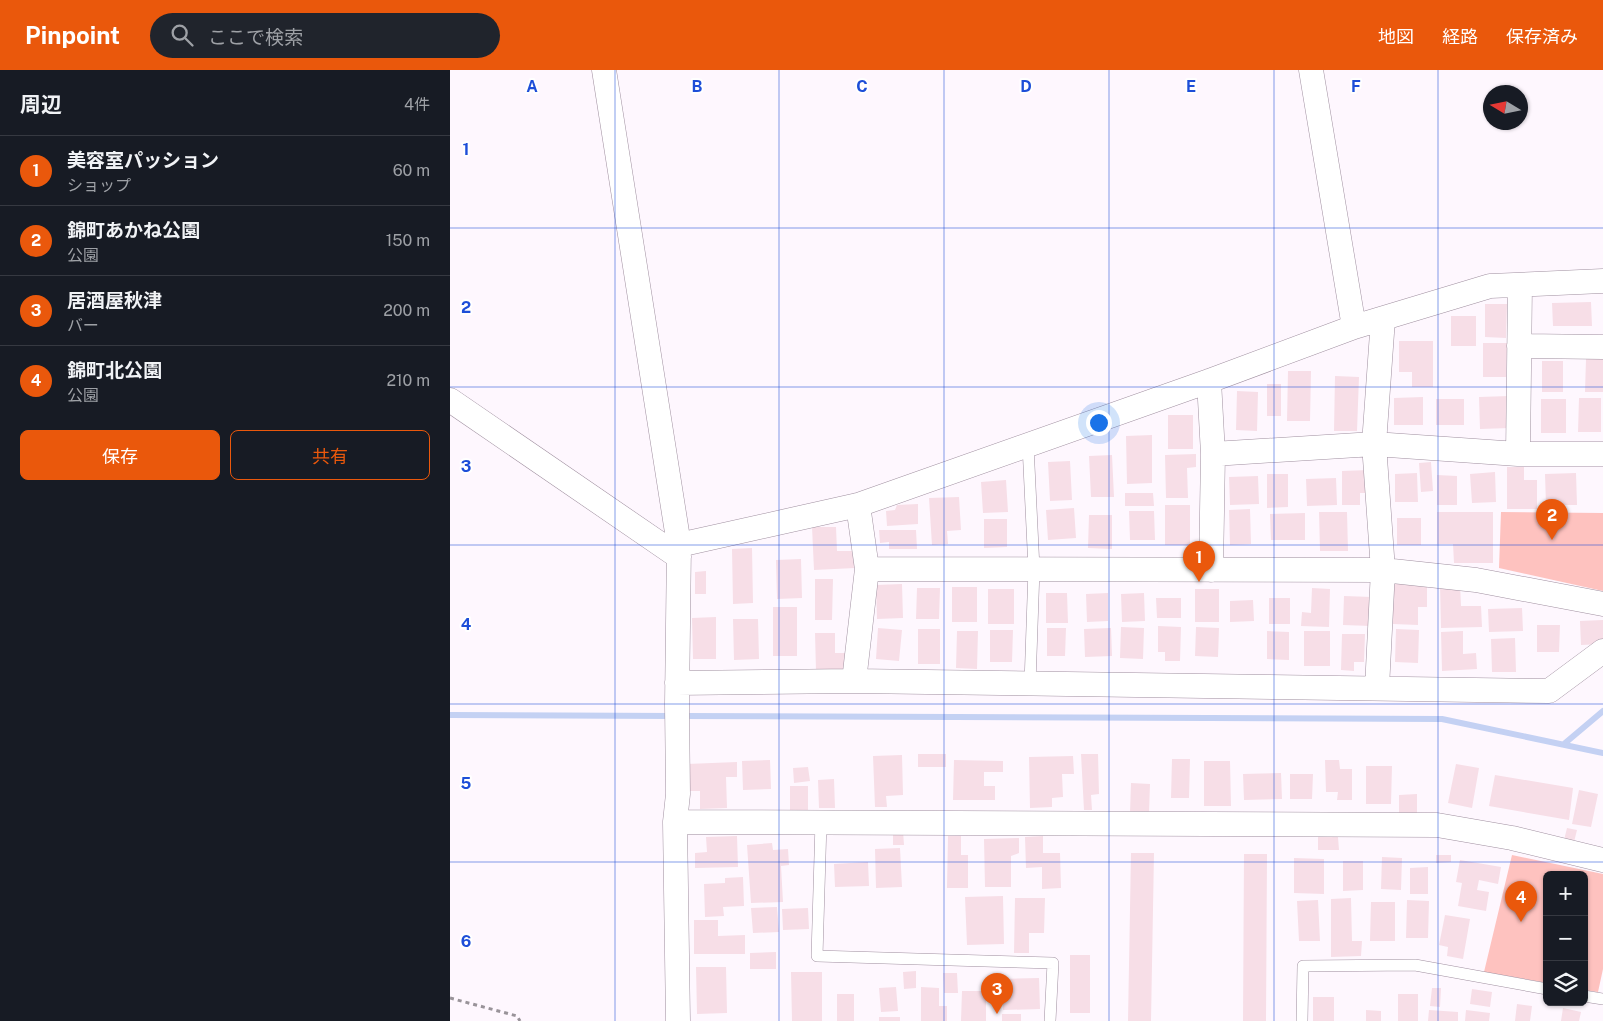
<!DOCTYPE html>
<html lang="ja">
<head>
<meta charset="utf-8">
<style>
	:root { --surface:#171b24; --page:#20242c; --text:#f1f3f6; --muted:#9ea1a6; --line:#363941; --accent:#ea580c }
	body { margin:0; font-family:"Public Sans","Noto Sans JP",sans-serif; background:var(--page); color:var(--text) }
	.controls { position:absolute; right:15px; bottom:15px; display:grid; overflow:hidden; border-radius:8px; box-shadow:0 1px 4px #0004 }
	.controls button { width:45px; height:45px; display:grid; place-items:center; padding:0; border:0; border-bottom:1px solid var(--line); background:var(--surface); color:var(--text); font:25px sans-serif }
	.compass { position:absolute; left:1033px; top:15px; width:45px; height:45px; border-radius:50%; background:var(--surface); box-shadow:0 1px 4px #0004; rotate:280deg }
	.you { position:absolute; left:648px; top:352px; width:18px; height:18px; margin:-12px; border:4px solid #fff; border-radius:50%; background:#1a73e8; box-shadow:0 0 0 8px #1a73e833 }
	.badge { display:grid; place-items:center; width:32px; height:32px; border-radius:50%; background:var(--accent); color:#fff; font-size:16px; font-weight:700 }
	.pin { position:absolute; translate:-50% -41px; filter:drop-shadow(0 1px 2px #0008) }
	.pin::after { content:''; position:absolute; top:26px; width:18px; height:15px; background:inherit; clip-path:polygon(0 0,100% 0,50% 100%) }
	.list { margin:0; padding:0; list-style:none }
	h2 { display:flex; justify-content:space-between; align-items:center; height:65px; margin:0; padding:0 20px; font-size:21px }
	h2 small { font-size:16px; font-weight:400; color:var(--muted) }
	.list li { display:grid; grid-template-columns:32px 1fr auto; gap:15px; align-items:center; box-sizing:border-box; height:70px; padding:0 20px; border-top:1px solid var(--line) }
	.list b { display:block; font-size:19px; white-space:nowrap }
	.list p { margin:0; font-size:16px; white-space:nowrap; color:var(--muted) }
	.list em { font-size:16px; font-style:normal; color:var(--muted) }
	.actions { display:flex; gap:10px; padding:15px 20px }
	.actions a { flex:1; padding:11px 0; border:1px solid var(--accent); border-radius:8px; text-align:center; font-size:18px; color:var(--accent) }
	.actions .main { background:var(--accent); color:#fff }
	.icon { flex:none; width:28px; height:28px; fill:none; stroke:currentColor; stroke-width:2; stroke-linecap:round; stroke-linejoin:round }
	.map { position:relative; flex:none; width:1153px; height:951px; overflow:hidden }
	header { display:flex; align-items:center; gap:30px; box-sizing:border-box; height:70px; padding:0 25px; background:var(--accent); color:#fff }
	header strong { font-size:24px }
	nav { display:flex; gap:28px; margin-inline-start:auto; font-size:18px }
	.search { width:350px; height:45px; background:var(--page); display:flex; align-items:center; gap:12px; box-sizing:border-box; padding:0 18px; border-radius:28px; color:var(--muted); font-size:19px }
	main { display:flex }
	aside { flex:1; background:var(--surface) }
	.map>svg:first-child { display:block }
	.green { fill:#fec2bf }
	.lines { fill:none; stroke-linecap:round; stroke-linejoin:round }
	.stream { stroke:#c4d1f3; stroke-width:6 }
	.building { fill:#f7dee7 }
	.service-casing { stroke:#a090a0; stroke-width:12 }
	.minor-casing { stroke:#a090a0; stroke-width:25 }
	.path { stroke:#999399; stroke-width:3; stroke-dasharray:4 4; stroke-linecap:butt }
	.service { stroke:#fff; stroke-width:11 }
	.minor { stroke:#fff; stroke-width:24 }
	.grid { fill:none; stroke:#1d4ed8; stroke-width:1; stroke-opacity:0.55 }
	.grid-label { font-size:16px; text-anchor:middle; font-weight:bold; fill:#1d4ed8; stroke:#fff; stroke-width:4; stroke-linejoin:round; paint-order:stroke }
</style>
</head>
<body>
<header>
<strong>Pinpoint</strong>
<div class="search"><svg class="icon" aria-label="search" viewBox="0 0 24 24"><circle cx="10" cy="10" r="6"/><path d="M15 15l6 6"/></svg>ここで検索</div>
<nav><a>地図</a><a>経路</a><a>保存済み</a></nav>
</header>
<main>
<aside>
<h2>周辺<small>4件</small></h2>
<ul class="list">
<li><span class="badge">1</span><div><b>美容室パッション</b><p>ショップ</p></div><em>60 m</em></li>
<li><span class="badge">2</span><div><b>錦町あかね公園</b><p>公園</p></div><em>150 m</em></li>
<li><span class="badge">3</span><div><b>居酒屋秋津</b><p>バー</p></div><em>200 m</em></li>
<li><span class="badge">4</span><div><b>錦町北公園</b><p>公園</p></div><em>210 m</em></li>
</ul>
<div class="actions"><a class="main">保存</a><a>共有</a></div>
</aside>
<div class="map">
<svg width="1153" height="951" viewBox="0 0 1153 951">
	<rect width="100%" height="100%" fill="#fef7fe"/>
	<path class="green" d="M1051 442 1153 443V521L1049 498Z
		M1062 785 1153 804V899L1148 922 1134 920V805H1097V913L1034 902Z"/>
	<g class="lines">
		<path class="stream" d="M0 645 223 646
			M233 646 992 649 1153 683
			M1114 674 1153 641"/>
	</g>
	<path class="building" d="M1141 232 1142 256H1103L1102 233Z
		M1035 234H1057L1056 268 1035 267Z
		M1001 246H1026V276H1001Z
		M949 271H983V317H962V302H949Z
		M1033 273H1057L1056 307H1033Z
		M1136 289H1153V322H1135Z
		M1092 291H1113V322H1092Z
		M838 301H861L860 351H837Z
		M885 306 909 307 907 361H884Z
		M817 314H831V346H817Z
		M787 321 808 322 807 361 786 360Z
		M1059 326 1060 358 1030 359 1029 327Z
		M973 327V355H944V328Z
		M1129 328H1151V362H1128Z
		M986 329H1014V355H986Z
		M1091 329H1116V363H1091Z
		M718 345H743V379H718Z
		M702 365V413L677 414 676 366Z
		M746 384V397L737 398 738 428H716L715 385Z
		M662 385 664 427H641L639 386Z
		M620 391 622 430 600 431 598 392Z
		M981 392 983 421 971 422 969 393Z
		M1057 397H1074V410H1087V439H1057Z
		M919 400 920 423H910V435H892V401Z
		M1045 402 1046 432 1022 433 1020 404Z
		M967 403 968 432H945V404Z
		M1126 403 1127 435H1096L1095 404Z
		M817 404H838V437L817 438Z
		M987 405 1007 406V435H987Z
		M808 406 809 434 780 435 779 407Z
		M886 408 887 435 857 436 856 409Z
		M556 410 558 442 533 443 531 412Z
		M675 423H703L704 436H675Z
		M509 427 511 460 497 461 498 474 482 475 479 428Z
		M468 434V454L437 456 436 441 445 440 447 435Z
		M715 435H740V475H715Z
		M624 438 626 468 598 470 596 440Z
		M800 439 801 474 780 475 779 440Z
		M679 441H704L705 470H680Z
		M869 442H897L898 481H870Z
		M987 442H1043V493H1004L1003 474H987Z
		M855 443V470H821L820 444Z
		M639 445H662V479L638 478Z
		M947 448H971V475H947Z
		M534 449H557V477L534 478Z
		M362 457H386L387 481H405V498L364 500Z
		M429 460H466L467 479H439V472L430 473Z
		M302 478 303 533 283 534 282 479Z
		M351 489 352 528 327 529 326 490Z
		M256 501V524H245V502Z
		M365 509H383L382 550H365Z
		M943 513 977 514V537H968V555L943 554Z
		M1010 513 1011 536H1031L1032 557 991 558 990 514Z
		M452 514 453 548 427 549 426 515Z
		M502 517H527V552H502Z
		M467 518H490L489 549H466Z
		M862 518 880 519 879 557 851 556 852 542 861 543Z
		M538 519H564V554H538Z
		M745 519H769V552H745Z
		M596 523H617L618 553H596Z
		M658 523V551L637 552 636 524Z
		M694 523 695 551 672 552 671 524Z
		M894 526 922 527 921 556 893 555Z
		M706 528H731V548H707Z
		M819 528H840V554H819Z
		M803 530 804 551 780 552V531Z
		M323 537H347V586H323Z
		M1072 538 1073 561 1039 562 1038 539Z
		M266 547V589H243L242 548Z
		M283 549H308L309 589 284 590Z
		M1153 550V574L1131 575 1130 551Z
		M1087 555H1110L1109 582H1087Z
		M708 556 731 557 730 591H715V582H708Z
		M671 557 694 558 693 589 670 588Z
		M746 557 769 558 768 587 745 586Z
		M428 558 452 560 449 591 426 589Z
		M597 558H616L615 586H597Z
		M661 558 662 586 635 587 634 559Z
		M468 559H490V594H468Z
		M946 559 969 560 968 593 945 592Z
		M540 560H563L562 592H540Z
		M507 561H528L527 599 506 598Z
		M817 561 839 562V590L817 589Z
		M854 561H880V596H854Z
		M1013 561V584L1026 583 1027 599 992 601 991 562Z
		M365 563H385V583H396V601H366Z
		M892 564H915L914 592H904V601L891 600Z
		M1065 568 1066 602H1042L1041 569Z
		M468 684H496V697H468Z
		M631 684H648L649 724 641 725 642 740H634Z
		M452 685 453 725 436 726 437 737H425L423 686Z
		M623 686 624 704H612L613 727 602 728V737L580 738 579 687Z
		M722 689H740L739 728H721Z
		M320 690 321 719 293 720 292 691Z
		M504 690 553 691V702H534V716H545V730H503Z
		M875 690H889L890 699H902V730H887L888 722H876Z
		M754 691H780L781 736H754Z
		M287 692V707H276L277 738 250 739V721H238L237 694Z
		M1006 694 1029 698 1022 738 998 733Z
		M916 696H942L941 734H916Z
		M358 697 360 711 344 713 343 698Z
		M831 703 832 729 794 730 793 704Z
		M840 704H863L862 729H840Z
		M1045 705 1123 718 1119 750 1039 736Z
		M384 709 385 738H369L368 710Z
		M681 713 700 714 699 743H680Z
		M340 716H358V740H340Z
		M1129 720 1148 724 1141 757 1122 754Z
		M967 724V748L949 749V725Z
		M1117 758 1127 760 1123 776 1113 774Z
		M443 761H453L454 775H443Z
		M287 766 288 797 245 798V783L257 782 256 767Z
		M498 766H511V785H518V818H497Z
		M593 766V783H610L611 818 592 819V797L576 798 575 767Z
		M868 767H888L889 780H868Z
		M569 768V783L561 786V817H535L534 769Z
		M322 773 323 780 338 779 339 795 331 796 333 832 301 833 297 775Z
		M450 778 452 817 426 818 425 779Z
		M681 783H704L701 951H678Z
		M794 784H817L816 951H793Z
		M986 785H1001V792L986 793Z
		M932 787 952 788 951 820 931 819Z
		M844 788 874 789V824L844 823Z
		M1010 790 1051 797 1048 814 1029 810 1027 820 1039 822 1036 841 1008 836 1012 813 1006 812Z
		M893 791H913V820L893 821Z
		M418 792 419 816 385 817 384 794Z
		M978 797V824H960V798Z
		M293 807 294 836 273 837 274 846 255 847 254 814 275 813V808Z
		M553 826 554 874 517 875 515 827Z
		M565 828H595L594 863H579V883H564Z
		M901 828 902 871H912L911 886 881 887V829Z
		M868 830 870 871H849L847 831Z
		M957 830 979 831 978 868H956Z
		M921 832H945V871H920Z
		M327 837 329 862 303 863 301 838Z
		M358 838 359 859 333 860 332 839Z
		M995 845 1020 849 1013 889 997 886 998 877 989 875Z
		M244 850H268V866L295 865V884H244Z
		M326 882V899H300V883Z
		M620 885H640V943H620Z
		M246 897H276L277 943 247 944Z
		M466 901V918L454 919 453 902Z
		M341 902H372V951H342Z
		M493 903H507L508 923H494Z
		M589 908 590 939 553 940 552 909Z
		M446 917 448 941 431 942 429 918Z
		M471 917 489 918V936H497V951H471Z
		M982 918H991L990 937 980 936Z
		M1022 919 1042 922 1040 937 1020 934Z
		M512 921H536V951H511Z
		M387 924H404V951H387Z
		M948 924H968V951H948Z
		M863 927H884V951H863Z
		M1067 934 1082 936 1080 951H1065Z
		M1113 938 1131 942 1129 951H1111Z
		M916 940 931 941V951H916Z
		M979 940 1008 942V951H978Z
		M1016 940 1040 943 1039 951H1015Z
		M552 944H571V951H552Z
		M429 947H450V951H429Z"/>
	<g class="lines">
		<g class="service-casing">
			<path id="service" d="M578 375 584 499 580 614
				M371 752 367 886 603 893 600 951
				M1134 926 1153 929
				M852 951 853 896 965 895 1097 919"/>
		</g>
		<g class="minor-casing">
			<path id="minor" d="M154 0 229 475 227 634 228 724 225 752 228 951
				M861 0 904 257
				M1069 276 1153 277
				M759 311 763 384 761 500
				M0 330 229 487
				M763 384 924 374 1068 384H1153
				M1068 384 1070 215
				M408 435 417 499 933 500 1026 510 1153 534
				M229 475 408 435 759 311 904 257 1040 216 1153 211
				M404 611 1099 621 1153 581
				M227 613 404 611 417 499
				M927 618 933 500 924 374 933 249
				M225 752 987 755 1062 768 1153 790"/>
		</g>
		<path class="path" d="M0 928 67 946 70 951"/>
		<use href="#service" class="service"/>
		<use href="#minor" class="minor"/>
	</g>
	<path class="grid" d="M165 0V951M329 0V951M494 0V951M659 0V951M824 0V951M988 0V951M0 158H1153M0 317H1153M0 475H1153M0 634H1153M0 792H1153"/>
	<g class="grid-label">
		<text x="82" y="22">A</text>
		<text x="247" y="22">B</text>
		<text x="412" y="22">C</text>
		<text x="576" y="22">D</text>
		<text x="741" y="22">E</text>
		<text x="906" y="22">F</text>
		<text x="16" y="85">1</text>
		<text x="16" y="243">2</text>
		<text x="16" y="402">3</text>
		<text x="16" y="560">4</text>
		<text x="16" y="719">5</text>
		<text x="16" y="877">6</text>
	</g>
</svg>
<div class="controls">
<button>+</button>
<button>−</button>
<button><svg class="icon" aria-label="layers" viewBox="0 0 24 24"><path d="M12 4l9 5-9 5-9-5zM3 14l9 5 9-5"/></svg></button>
</div>
<svg class="compass" viewBox="-18 -18 36 36"><path d="M0-13l5 13h-10z" fill="#e53935"/><path d="M0 13l5-13h-10z" fill="#9ea1a6"/></svg>
<div class="you"></div>
<div class="pin badge" style="left:749px;top:512px">1</div>
<div class="pin badge" style="left:1102px;top:470px">2</div>
<div class="pin badge" style="left:547px;top:944px">3</div>
<div class="pin badge" style="left:1071px;top:852px">4</div>
</div>
</main>
</body>
</html>
